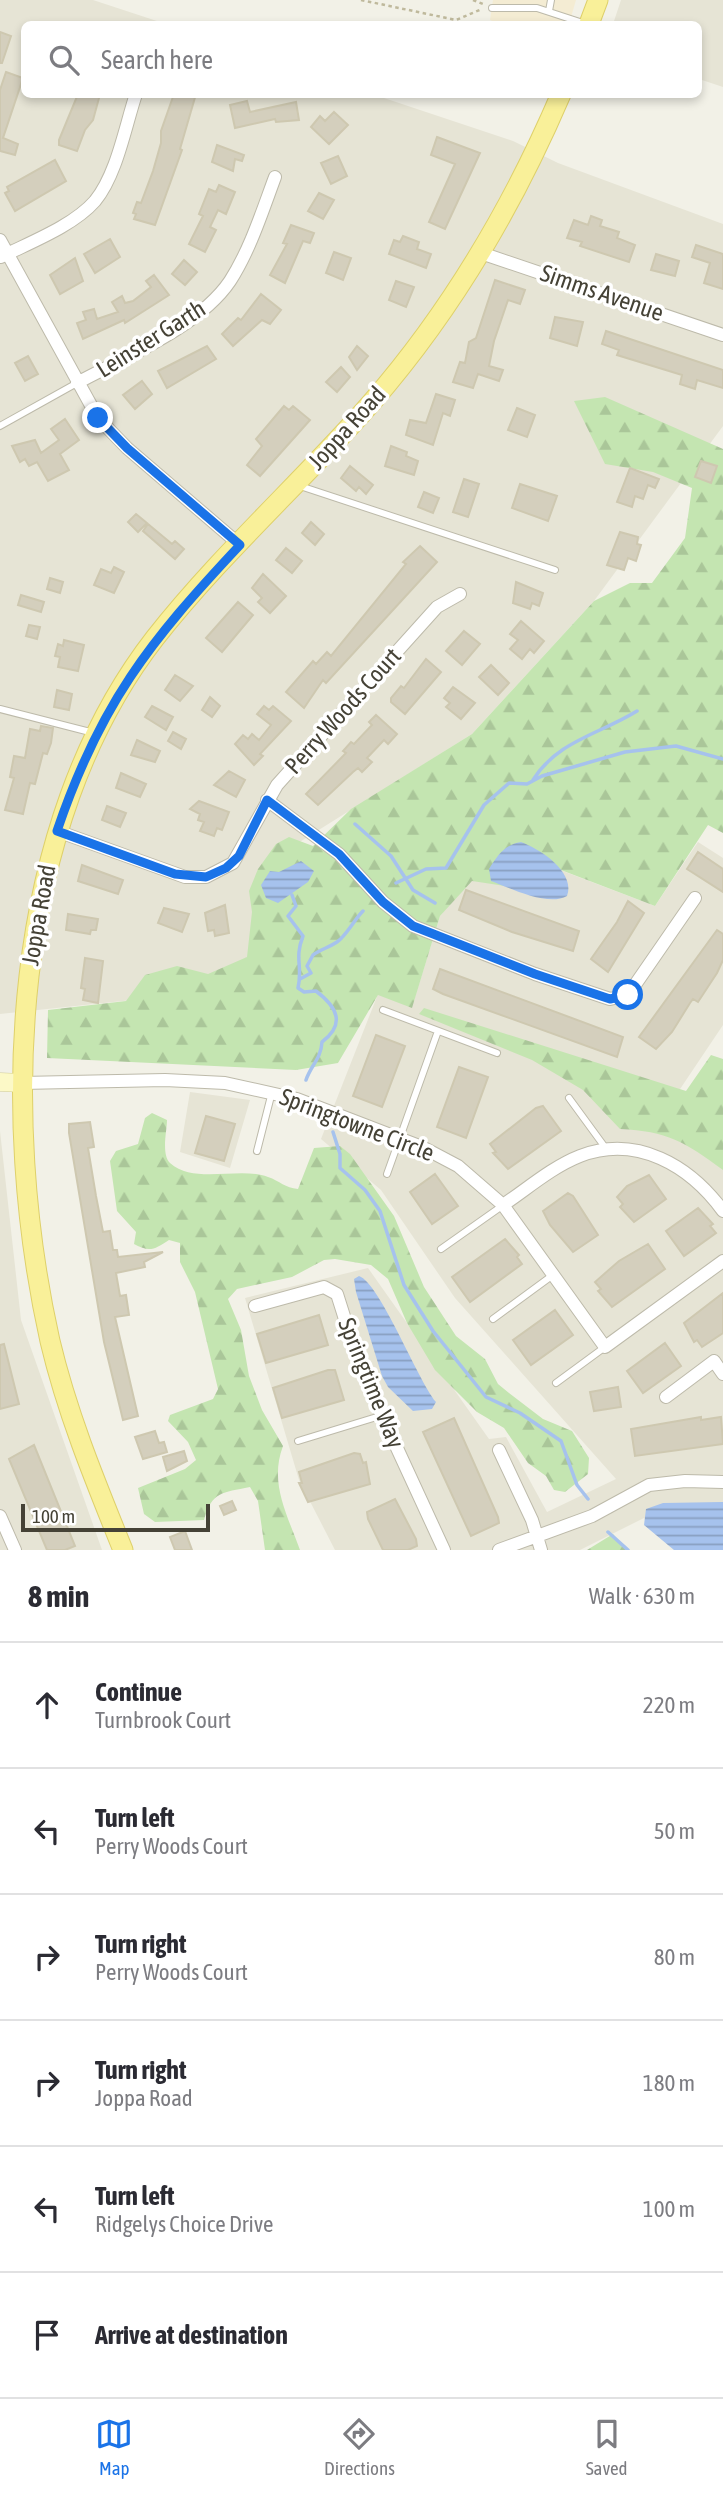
<!DOCTYPE html>
<html lang="en">
<head>
<meta charset="utf-8">
<style>
	:root { --surface:#fff; --page:#f2f2f3; --text:#2b2b33; --muted:#7c7c81; --line:#e1e1e2; --accent:#1a73e8 }
	body { margin:0; font-family:"Asap Condensed",sans-serif; background:var(--page); color:var(--text) }
	.scale { position:absolute; left:21px; bottom:18px; width:189px; box-sizing:border-box; padding-left:7px; border:4px solid #454236; border-top:0; font-size:19px; line-height:24px; white-space:nowrap; color:#454236; -webkit-text-stroke:5px #fff; paint-order:stroke }
	.stop { position:absolute; width:21px; height:21px; margin:-16px; border:5px solid #1a73e8; border-radius:50%; background:#fff }
	.stop.end { background:#1a73e8; border-color:#fff; box-shadow:0 2px 7px #0008 }
	.list { margin:0; padding:0; list-style:none }
	h2 { display:flex; justify-content:space-between; align-items:center; height:91px; margin:0; padding:0 28px; font-size:30px }
	h2 small { font-size:23px; font-weight:400; color:var(--muted) }
	.list li { display:grid; grid-template-columns:46px 1fr auto; gap:21px; align-items:center; box-sizing:border-box; height:126px; padding:0 28px; border-top:2px solid var(--line) }
	.list b { display:block; font-size:26px; white-space:nowrap }
	.list p { margin:0; font-size:23px; white-space:nowrap; color:var(--muted) }
	.list em { font-size:23px; font-style:normal; color:var(--muted) }
	.icon { flex:none; width:38px; height:38px; fill:none; stroke:currentColor; stroke-width:2; stroke-linecap:round; stroke-linejoin:round }
	.map { position:relative; flex:none; width:723px; height:1550px; overflow:hidden }
	.search { position:absolute; background:var(--surface); box-shadow:0 4px 10px #0003; left:21px; right:21px; top:21px; height:77px; display:flex; align-items:center; gap:18px; box-sizing:border-box; padding:0 24px; border-radius:10px; color:var(--muted); font-size:26px }
	.sheet { height:847px; background:var(--surface) }
	nav { display:flex; justify-content:space-around; align-items:center; box-sizing:border-box; height:98px; border-top:2px solid var(--line); background:var(--surface); font-size:19px; color:var(--muted) }
	nav a { display:grid; justify-items:center; gap:4px }
	nav .on { color:var(--accent) }
	.map>svg:first-child { display:block }
	.residential { fill:#e6e4d5 }
	.commercial { fill:#f4ecd3 }
	.forest { fill:url(#forest-firs) }
	.water { fill:url(#water-rules) }
	.lines { fill:none; stroke-linecap:round; stroke-linejoin:round }
	.stream { stroke:#a6c2ed; stroke-width:3.5 }
	.building { fill:#d4cfbd; stroke:#cec8b0; stroke-width:2 }
	.lane-casing { stroke:#bdbaaa; stroke-width:8 }
	.street-casing { stroke:#bdbaaa; stroke-width:14 }
	.secondary-casing { stroke:#d0cc98; stroke-width:19 }
	.primary-casing { stroke:#ded06a; stroke-width:21 }
	.path { stroke:#bfb99c; stroke-width:2.5; stroke-dasharray:3.5 3.5; stroke-linecap:butt }
	.lane { stroke:#fff; stroke-width:6 }
	.street { stroke:#fff; stroke-width:12 }
	.secondary { stroke:#fcf9c7; stroke-width:18 }
	.primary { stroke:#f9f099; stroke-width:19 }
	.route { stroke:#1a73e8; stroke-width:9 }
	.labels { text-anchor:middle; stroke-width:7; stroke-linejoin:round; paint-order:stroke }
	.street-label { font-size:24px; fill:#454236; stroke:#fff }
</style>
</head>
<body>
<div class="map">
<svg width="723" height="1550" viewBox="0 0 723 1550">
	<defs>
		<pattern id="forest-firs" width="22" height="20" patternUnits="userSpaceOnUse" patternTransform="scale(1.75)"><rect width="22" height="20" fill="#c4e5b1"/><path d="M5 1l3.5 6h-7zM16 11l3.5 6h-7z" fill="#aac699"/></pattern>
		<pattern id="water-rules" width="6" height="5" patternUnits="userSpaceOnUse" patternTransform="scale(1.75)"><rect width="6" height="5" fill="#a6c2ed"/><path d="M0 2.5h6" fill="none" stroke="#899fc1"/></pattern>
	</defs>
	<rect width="100%" height="100%" fill="#f2f1e7"/>
	<path class="residential" d="M0 0H93L166 24H24V94L375 95 513 141 558 163 723 224V426L594 601 472 734 266 863 255 969 170 996 0 1014Z
		M621 0H723V87L699 79 698 24H613Z
		M698 842 723 858V1025L668 1107 723 1129V1502L644 1518 580 1550H335L299 1480 245 1298 368 1268 489 1439 506 1437 547 1512 616 1479 455 1298 381 1190 321 1139 378 994 412 1007 440 916 497 846 655 906Z
		M190 1092 250 1100 230 1168 180 1152Z
		M0 1131 21 1320 102 1550H0Z"/>
	<path class="commercial" d="M493 0H576L569 24H500L490 20Z"/>
	<path class="forest" d="M605 397 723 449V833L708 825 655 906 540 862 527 882 505 886 472 881 440 916 412 1008 378 995 338 1063 296 1070 47 1058 48 1010 126 1001 145 975 177 966 208 974 247 957 252 912 249 891 258 869 276 844 289 837 313 846 351 809 472 734 594 601 630 583H652L685 538 692 488 653 472 605 464 574 401Z
		M424 1008 686 1091 711 1055 723 1059V1170C685 1142 667 1131 620 1129L583 1090 532 1060 419 1014Z
		M152 1113 167 1120C167 1131 161 1154 170 1163 195 1185 239 1166 268 1177 280 1181 285 1188 298 1189L314 1148 340 1146 350 1154 394 1216 424 1287 456 1336 485 1359 498 1384 509 1393 543 1419 572 1431 589 1458 588 1474 565 1492 554 1490 546 1476 528 1463 504 1428 477 1412 435 1370 407 1323 388 1279 371 1265 335 1259 324 1260 292 1277 237 1289 228 1299 241 1330 249 1376 262 1410 283 1446C269 1483 287 1514 300 1550H265L258 1501 250 1487C222 1493 212 1491 204 1520L155 1522 144 1514 138 1488 185 1469 196 1460 188 1442 168 1421 170 1415 213 1399 218 1389 195 1292 180 1262V1243L169 1240C155 1249 150 1253 134 1244L136 1232 117 1211 110 1161 116 1151 138 1144 145 1118Z
		M613 1534 626 1550H587Z"/>
	<path class="water" d="M521 842C540 849 576 872 567 896 548 907 510 888 491 881L489 869C498 855 504 845 521 842Z
		M301 861 314 871 308 882 278 903 266 898 261 885 270 871 279 872Z
		M359 1276C380 1283 417 1379 436 1402L432 1409 413 1411 388 1387 382 1376 356 1292 354 1279Z
		M723 1502V1550H674L644 1525 646 1509 663 1503Z"/>
	<g class="lines">
		<path class="stream" d="M533 780C557 741 600 734 637 711
			M355 824 391 856 413 890 435 903
			M396 883 426 869 446 868 484 805 509 783 527 784 542 776 625 752 676 746 723 759
			M292 895 296 906 288 916 303 936C294 959 303 966 298 988L304 992 316 991C337 1007 346 1024 322 1042 321 1059 311 1065 306 1080
			M300 979 311 973 307 966 313 955C321 949 328 948 337 942 346 936 354 920 363 911
			M333 1132 340 1154V1168L365 1190 380 1211 404 1285 433 1331 486 1397 520 1413 561 1441 577 1485 588 1499
			M608 1532 628 1550"/>
	</g>
	<path class="building" d="M0 32 11 36 2 63H0Z
		M6 72 23 78 3 138 18 144 15 155 0 151V90Z
		M78 94H98L99 98 93 120 85 130 77 151 59 145V140Z
		M174 94H196L180 149 182 150 155 225 134 219 136 214 133 213 137 202 141 203 153 171 161 143V131Z
		M247 101 250 112 296 102 299 120 276 122 275 119 235 128 230 105Z
		M334 112 348 125 329 144 311 127 320 116 325 121Z
		M437 137 480 153 445 229 429 222 455 164 431 155Z
		M217 145 244 155 242 161 235 159 233 171 212 162Z
		M338 156 347 176 331 184 321 163Z
		M55 160 66 181 15 211 5 193 9 191 7 187Z
		M219 185 235 192 226 214 218 210 210 227 216 230 205 252 189 244 203 216 199 214 209 189 216 192Z
		M319 193 334 200 323 219 308 211Z
		M591 216 602 220 600 226 619 232 617 238 635 245 629 262 580 246 582 242 567 238 574 220 588 225Z
		M291 225 314 233 310 243 303 241 285 283 270 275 287 244 283 243Z
		M403 236 419 242 417 249 431 254 426 268 389 254 394 240 400 242Z
		M110 239 120 257 95 273 84 254Z
		M696 245 723 254V289L704 283 710 263 692 257Z
		M334 252 351 258 343 280 326 273Z
		M656 254 679 261 675 276 651 270Z
		M75 258 83 281 60 294 50 275Z
		M184 260 197 272 185 285 172 274Z
		M154 275 169 295 125 323 124 320 83 339 77 323 86 320 83 312 94 309 97 319 118 312 112 302 122 296 125 303 133 301 151 287 146 281Z
		M495 280 525 290 520 304 508 300 494 341 489 366 503 370 499 381 478 374 473 388 453 382 460 362 465 363 469 342 476 338Z
		M396 281 414 287 406 307 389 300Z
		M261 294 281 310 270 324 262 320 233 346 222 334 238 318 241 320Z
		M555 317 583 322 577 346 550 338Z
		M606 331 723 370V388L697 380 695 389 680 384 682 375 617 355 619 350 602 344Z
		M207 346 216 359 167 388 158 371Z
		M357 346 368 356 357 370 349 357Z
		M28 356 38 374 25 381 15 363Z
		M341 367 350 377 337 392 326 382Z
		M142 381 152 394 135 409 123 395Z
		M436 394 455 400 450 416 443 413 433 445 406 435 410 420 426 423Z
		M284 406 289 410 293 406 310 420 260 476 247 465 262 446 256 439Z
		M517 408 535 415 527 437 508 430Z
		M65 419 79 440 60 454 69 470 48 481 37 462 29 466 25 459 20 462 12 446 35 440 41 453 59 440 51 429Z
		M391 446 407 452 406 456 418 461 414 475 385 466Z
		M701 461 717 466 711 483 695 477Z
		M350 466 373 485 366 494 359 487 356 491 341 478Z
		M630 468 659 479 655 488 648 485 643 499 635 496 632 507 617 502Z
		M464 479 479 484 468 517 453 512Z
		M520 484 557 496 548 521 512 508Z
		M424 492 439 498 433 513 418 507Z
		M136 514 147 523 138 532 128 522Z
		M311 522 324 534 315 545 302 533Z
		M148 524 172 544 175 541 184 549 175 559 143 531Z
		M620 532 638 537 637 544 641 545 636 561 628 558 624 570 607 565Z
		M420 546 437 562 326 683 323 680 304 708 286 692 313 661 316 664 327 652 331 656 406 564 403 562Z
		M286 548 302 561 292 573 276 560Z
		M114 567 124 572 114 593 94 585 101 569 111 573Z
		M263 574 286 596 270 613 258 602 262 598 252 588Z
		M50 578 63 582 60 593 47 589Z
		M516 582 543 593 539 606 532 603 530 609 513 603Z
		M21 595 44 602 41 612 18 605Z
		M238 602 253 615 222 652 206 638Z
		M521 621 544 641 534 653 530 649 522 659 510 649 518 640 510 634Z
		M29 625 40 627 37 639 26 636Z
		M464 631 480 644 462 665 446 651Z
		M64 640 84 645 78 671 58 667 60 657 55 656 58 644 63 646Z
		M426 659 441 672 405 714 391 702V698L401 686 404 688Z
		M491 665 509 683 498 695 479 677Z
		M175 675 193 686 180 701 165 690Z
		M453 687 475 703 461 719 446 707 450 703 444 698Z
		M57 690 72 694 69 710 54 707Z
		M210 697 220 706 212 717 202 710Z
		M152 706 173 717 166 730 145 717Z
		M264 706 269 710 273 706 291 721 260 754 263 756 254 765 235 744 243 735 248 739 252 734 259 740 271 725 257 714Z
		M376 715 397 734 388 744 384 740 367 758 372 762 362 772 358 768 353 772 318 805 306 794 346 753 343 751 351 742 354 744 372 725 369 722Z
		M41 726 53 728 51 743 47 754 43 753 35 784 30 783 23 814 5 810 14 778 10 777 14 756 25 758 30 729 40 731Z
		M173 732 186 739 181 749 168 741Z
		M137 740 160 751 155 762 131 755Z
		M229 771 245 780 236 797 214 785Z
		M121 773 146 784 140 797 116 788Z
		M199 801 229 812 222 830 217 828 214 836 200 831 204 822 198 820 200 814 190 809Z
		M107 806 126 813 120 827 102 820Z
		M698 852 723 869V892L687 869Z
		M82 865 123 880 118 894 78 881Z
		M466 890 579 931 573 951 512 932 459 910Z
		M628 901 644 913 608 972 591 959 617 922Z
		M225 905 229 933 215 936 214 930 208 931 205 913Z
		M164 908 189 914 182 932 158 923Z
		M68 914 98 919 96 930H91L90 934 66 930Z
		M717 930 723 934V960L717 973 698 1002 693 999 690 1003 672 1032 656 1049 639 1037Z
		M85 958 103 961 98 1003 83 1000 85 989 81 988Z
		M440 969 623 1037 617 1057 443 994 433 989Z
		M376 1035 405 1046 382 1107 353 1096Z
		M459 1067 488 1077 466 1138 437 1127Z
		M543 1106 561 1131 508 1169 493 1153 496 1152 490 1144 536 1108Z
		M206 1116 235 1124 224 1161 195 1153Z
		M90 1122 94 1147 88 1148 96 1196 103 1232 110 1231 113 1250H117L118 1257 163 1252 144 1262 145 1267 116 1273 120 1296 126 1295 129 1315 115 1317 138 1416 123 1420 104 1342 69 1133V1124Z
		M435 1174 458 1206 432 1224 410 1192Z
		M649 1175 666 1199 634 1222 620 1207 623 1204 617 1197 627 1186Z
		M568 1193 573 1196 598 1235 573 1252 550 1225 543 1211Z
		M698 1208 713 1224 710 1226 716 1233 684 1256 666 1231Z
		M505 1239 519 1255 517 1257 522 1264 470 1302 452 1277Z
		M648 1244 665 1269 612 1307 598 1291 601 1289 595 1282 619 1261Z
		M723 1293V1333L702 1347 697 1340 694 1342 684 1323Z
		M555 1310 573 1335 531 1365 513 1340Z
		M319 1315 328 1345 266 1363 257 1334Z
		M665 1343 681 1366 643 1393 627 1371Z
		M4 1344 19 1404 0 1409V1345Z
		M328 1370H335L344 1400 282 1418 273 1388Z
		M618 1387 621 1407 594 1411 590 1392Z
		M701 1417V1420L721 1417 723 1444 635 1456 631 1429Z
		M454 1418 498 1517 499 1523 471 1536 423 1432Z
		M155 1431 159 1443 164 1442 167 1452 143 1459 135 1437Z
		M34 1445 75 1546 65 1550H47L9 1459Z
		M184 1451 187 1461 167 1471 163 1457Z
		M354 1453 360 1454 363 1463 366 1462 370 1484 308 1502 299 1483H302L299 1472Z
		M395 1499 416 1539 417 1546 408 1550H383L368 1519 367 1512Z
		M232 1501 236 1510 224 1515 220 1506Z
		M185 1531 192 1550H175L170 1537Z"/>
	<g class="lines">
		<g class="lane-casing">
			<path id="lane" d="M492 8H537L586 24
				M549 11 551 0
				M0 426 77 383
				M297 485 555 570
				M0 709 94 733
				M383 1010 497 1053
				M569 1098 607 1150
				M257 1151 272 1092
				M387 1174 438 1031
				M441 1249 502 1206
				M493 1319 553 1275
				M556 1383 605 1347
				M298 1441 380 1416"/>
		</g>
		<g class="street-casing">
			<path id="street" d="M0 240 98 418 127 448 240 545
				M481 253 723 335
				M1 257C31 242 73 226 95 201 117 174 125 127 136 94
				M77 383C125 357 199 327 230 281 250 250 262 212 275 177
				M267 800 339 854 383 902 413 926 535 974 610 999 628 995 695 898
				M57 831 185 877H206L233 863 277 785 437 607 460 594
				M22 1083 165 1080 225 1083 297 1099 422 1147 458 1166 503 1205 605 1347 723 1261
				M503 1205C527 1189 552 1167 580 1156 637 1134 690 1166 723 1211
				M255 1306 324 1287 337 1294 361 1370 444 1550
				M666 1397 714 1361 723 1374
				M499 1450 532 1520 541 1550
				M0 1516 15 1550
				M499 1550 592 1516 649 1485 685 1481 723 1482"/>
		</g>
		<g class="secondary-casing">
			<path id="secondary" d="M0 1082 22 1083"/>
		</g>
		<g class="primary-casing">
			<path id="primary" d="M589 24 598 0
				M123 1550C95 1481 67 1413 50 1341 0 1117 9 826 155 638 221 554 302 482 372 402 452 310 513 206 561 94"/>
		</g>
		<path class="path" d="M361 0 456 20 482 9
			M473 0 483 4"/>
		<use href="#lane" class="lane"/>
		<use href="#street" class="street"/>
		<use href="#secondary" class="secondary"/>
		<use href="#primary" class="primary"/>
	</g>
	<g class="lines">
		<path class="route" d="M98 418 127 448 240 545C149 642 100 704 57 831L175 874 206 877 226 868 239 856 267 800 339 854 383 902 413 926 535 974 610 999 628 995"/>
	</g>
	<g class="labels">
		<g class="street-label">
			<text transform="translate(602 293) rotate(19)" y="8">Simms Avenue</text>
			<text transform="translate(151 339) rotate(-32)" y="8">Leinster Garth</text>
			<text transform="translate(347 428) rotate(-48)" y="8">Joppa Road</text>
			<text transform="translate(343 711) rotate(-48)" y="8">Perry Woods Court</text>
			<text transform="translate(39 915) rotate(-80)" y="8">Joppa Road</text>
			<text transform="translate(357 1125) rotate(21)" y="8">Springtowne Circle</text>
			<text transform="translate(371 1383) rotate(68)" y="8">Springtime Way</text>
		</g>
	</g>
</svg>
<div class="scale">100 m</div>
<div class="stop" style="left:628px;top:995px"></div>
<div class="stop end" style="left:98px;top:418px"></div>
<div class="search"><svg class="icon" aria-label="search" viewBox="0 0 24 24"><circle cx="10" cy="10" r="6"/><path d="M15 15l6 6"/></svg>Search here</div>
</div>
<section class="sheet">
<h2>8 min<small>Walk · 630 m</small></h2>
<ul class="list">
<li><svg class="icon" aria-label="ahead" viewBox="0 0 24 24"><path d="M12 20V5M6 11l6-6 6 6"/></svg><div><b>Continue</b><p>Turnbrook Court</p></div><em>220 m</em></li>
<li><svg class="icon" aria-label="left" viewBox="0 0 24 24"><path d="M17 20v-9H6M10 6l-5 5 5 5"/></svg><div><b>Turn left</b><p>Perry Woods Court</p></div><em>50 m</em></li>
<li><svg class="icon" aria-label="right" viewBox="0 0 24 24"><path d="M7 20v-9h11M14 6l5 5-5 5"/></svg><div><b>Turn right</b><p>Perry Woods Court</p></div><em>80 m</em></li>
<li><svg class="icon" aria-label="right" viewBox="0 0 24 24"><path d="M7 20v-9h11M14 6l5 5-5 5"/></svg><div><b>Turn right</b><p>Joppa Road</p></div><em>180 m</em></li>
<li><svg class="icon" aria-label="left" viewBox="0 0 24 24"><path d="M17 20v-9H6M10 6l-5 5 5 5"/></svg><div><b>Turn left</b><p>Ridgelys Choice Drive</p></div><em>100 m</em></li>
<li><svg class="icon" aria-label="arrive" viewBox="0 0 24 24"><path d="M6 21V4h12l-3 4 3 4H6"/></svg><div><b>Arrive at destination</b></div></li>
</ul>
</section>
<nav>
<a class="on"><svg class="icon" aria-label="map" viewBox="0 0 24 24"><path d="M3 6l6-2 6 2 6-2v14l-6 2-6-2-6 2zM9 4v14M15 6v14"/></svg>Map</a>
<a><svg class="icon" aria-label="directions" viewBox="0 0 24 24"><path d="M12 3l9 9-9 9-9-9zM9 14v-3h6M13 9l2 2-2 2"/></svg>Directions</a>
<a><svg class="icon" aria-label="saved" viewBox="0 0 24 24"><path d="M7 4h10v16l-5-4-5 4z"/></svg>Saved</a>
</nav>
</body>
</html>
